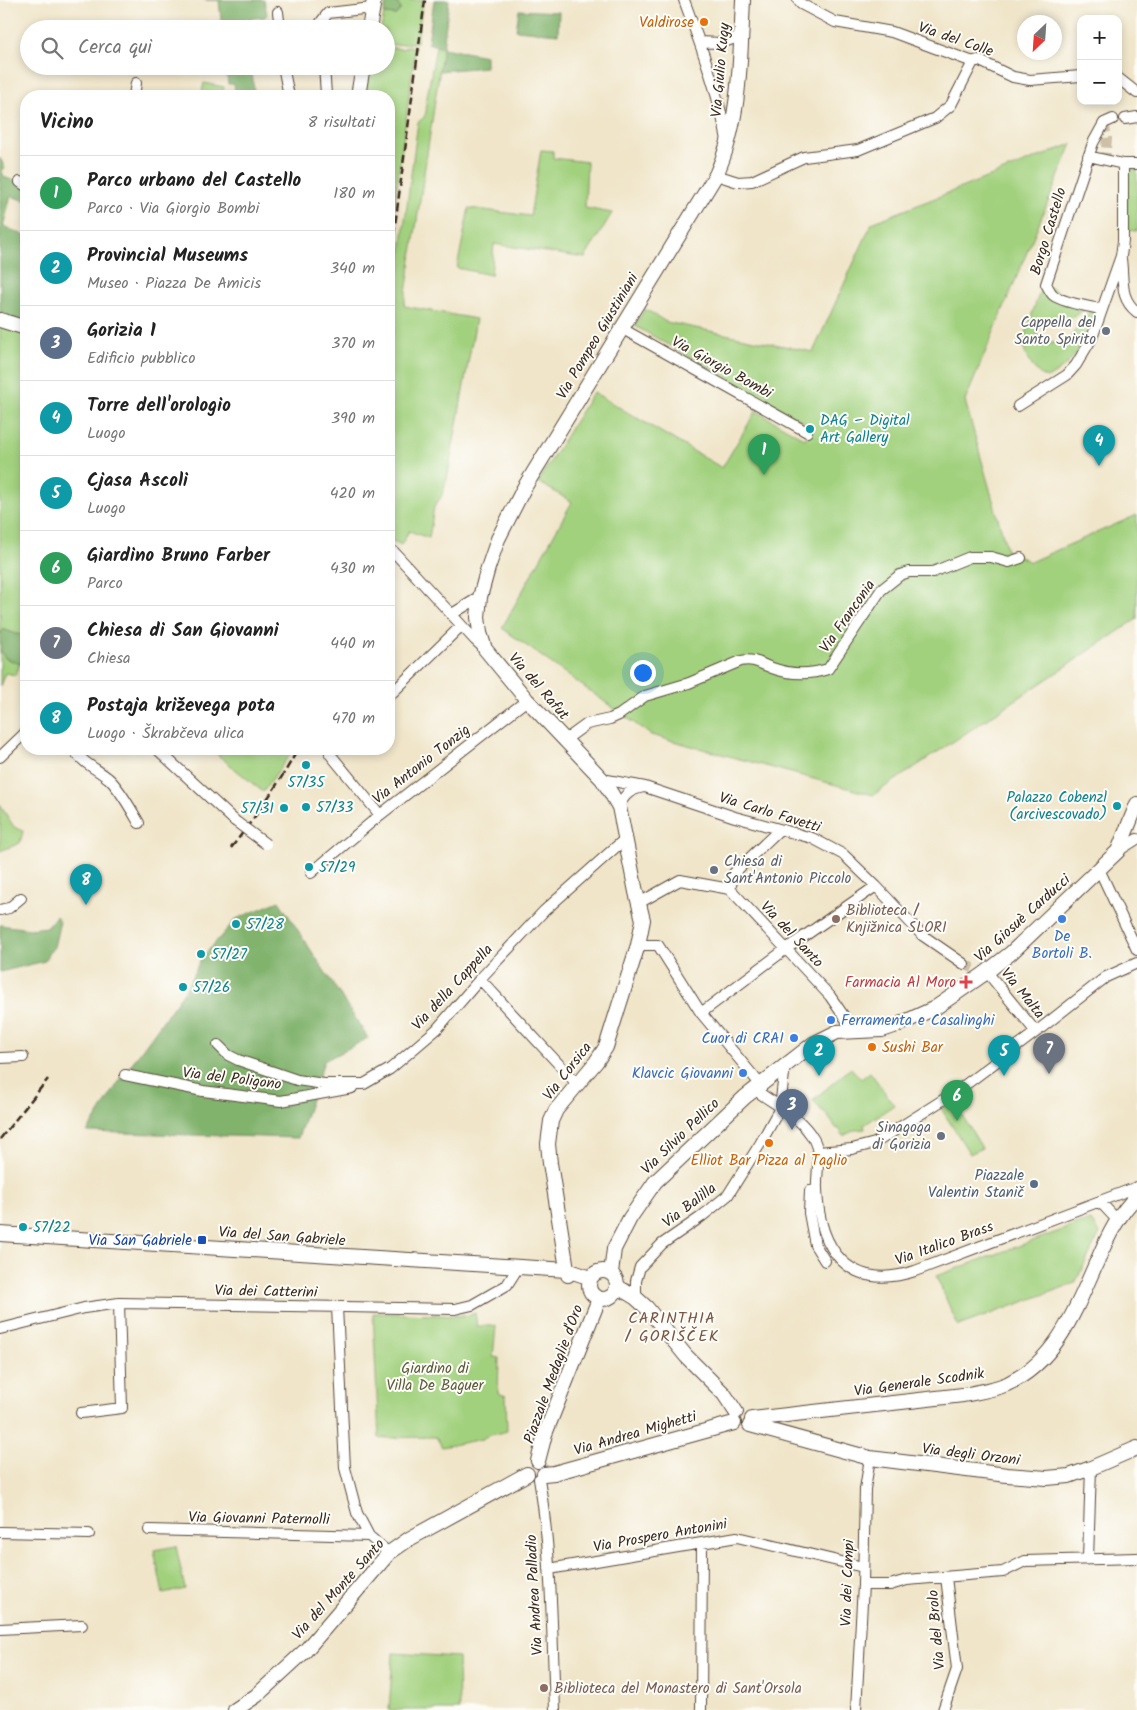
<!DOCTYPE html>
<html lang="it">
<head>
<meta charset="utf-8">
<style>
	:root { --surface:#fff; --page:#f6f6f6; --text:#222; --muted:#767676; --line:#e0e0e0; --accent:#1a73e8 }
	body { margin:0; font-family:Kalam,sans-serif; background:var(--page); color:var(--text) }
	.controls { position:absolute; right:15px; top:15px; display:grid; overflow:hidden; border-radius:10px; box-shadow:0 2px 8px #0003 }
	.controls button { width:45px; height:45px; display:grid; place-items:center; padding:0; border:0; border-bottom:1px solid var(--line); background:var(--surface); color:var(--text); font:25px sans-serif }
	.compass { position:absolute; left:1017px; top:15px; width:45px; height:45px; border-radius:50%; background:var(--surface); box-shadow:0 2px 8px #0003; rotate:205deg }
	.you { position:absolute; left:642px; top:672px; width:18px; height:18px; margin:-12px; border:4px solid #fff; border-radius:50%; background:#1a73e8; box-shadow:0 0 0 8px #1a73e833 }
	.badge { display:grid; place-items:center; width:32px; height:32px; border-radius:50%; background:var(--accent); color:#fff; font-size:16px; font-weight:700 }
	.pin { position:absolute; translate:-50% -41px; filter:drop-shadow(0 1px 2px #0008) }
	.pin::after { content:''; position:absolute; top:26px; width:18px; height:15px; background:inherit; clip-path:polygon(0 0,100% 0,50% 100%) }
	.list { margin:0; padding:0; list-style:none }
	h2 { display:flex; justify-content:space-between; align-items:center; height:65px; margin:0; padding:0 20px; font-size:21px }
	h2 small { font-size:16px; font-weight:400; color:var(--muted) }
	.list li { display:grid; grid-template-columns:32px 1fr auto; gap:15px; align-items:center; box-sizing:border-box; height:75px; padding:0 20px; border-top:1px solid var(--line) }
	.list b { display:block; font-size:19px; white-space:nowrap }
	.list p { margin:0; font-size:16px; white-space:nowrap; color:var(--muted) }
	.list em { font-size:16px; font-style:normal; color:var(--muted) }
	.icon { flex:none; width:28px; height:28px; fill:none; stroke:currentColor; stroke-width:2; stroke-linecap:round; stroke-linejoin:round }
	.map { position:relative; flex:none; width:1137px; height:1710px; overflow:hidden }
	.search { position:absolute; background:var(--surface); box-shadow:0 2px 8px #0003; left:20px; top:20px; width:375px; height:55px; display:flex; align-items:center; gap:12px; box-sizing:border-box; padding:0 18px; border-radius:28px; color:var(--muted); font-size:19px }
	.panel { position:absolute; background:var(--surface); box-shadow:0 2px 8px #0003; left:20px; top:90px; width:375px; height:665px; border-radius:20px }
	.map>svg:first-child { display:block }
	.green { fill:#a2d17e; stroke:#6e7e4e }
	.forest { fill:#81b36d; stroke:#5e6e46 }
	.lines { fill:none; stroke-linecap:round; stroke-linejoin:round }
	.street-tunnel { stroke:#ccc0a7; stroke-width:10; stroke-dasharray:10 5; stroke-linecap:butt }
	.street-casing { stroke:#564638; stroke-width:12 }
	.secondary-casing { stroke:#564638; stroke-width:16 }
	.street { stroke:#fff; stroke-width:10 }
	.secondary { stroke:#fff; stroke-width:14 }
	.rail { stroke:#3b2a1e; stroke-width:2.5; stroke-dasharray:8 4; stroke-linecap:butt }
	.street-bridge-casing { stroke:#564638; stroke-width:12; stroke-linecap:butt }
	.street-bridge { stroke:#fff; stroke-width:10 }
	.food-dot { fill:#e8710a; stroke:#fdfcf7; stroke-width:2 }
	.worship-dot { fill:#6b7280; stroke:#fdfcf7; stroke-width:2 }
	.culture-dot { fill:#0f9aa8; stroke:#fdfcf7; stroke-width:2 }
	.education-dot { fill:#8d6e63; stroke:#fdfcf7; stroke-width:2 }
	.shop-dot { fill:#3f7fe0; stroke:#fdfcf7; stroke-width:2 }
	.health-dot { fill:#e0444e; stroke:#fdfcf7; stroke-width:2 }
	.service-dot { fill:#5c6f8a; stroke:#fdfcf7; stroke-width:2 }
	.transit-dot { fill:#1a4fb4; stroke:#fdfcf7; stroke-width:2 }
	.labels { text-anchor:middle; stroke-width:4; stroke-linejoin:round; paint-order:stroke }
	.food-label { font-size:15px; fill:#c56008; stroke:#fdfcf7; text-anchor:end }
	.street-label { font-size:15px; fill:#3b2a1e; stroke:#fdfcf7 }
	.worship-label { font-size:15px; fill:#5b616d; stroke:#fdfcf7; text-anchor:end }
	.culture-label { font-size:15px; fill:#0d838f; stroke:#fdfcf7; text-anchor:start }
	.education-label { font-size:15px; fill:#785e54; stroke:#fdfcf7; text-anchor:start }
	.shop-label { font-size:15px; fill:#366cbe; stroke:#fdfcf7; text-anchor:end }
	.health-label { font-size:15px; fill:#be3a42; stroke:#fdfcf7; text-anchor:end }
	.service-label { font-size:15px; fill:#4e5e75; stroke:#fdfcf7; text-anchor:end }
	.transit-label { font-size:15px; fill:#164399; stroke:#fdfcf7; text-anchor:end }
	.park-label { font-size:15px; fill:#5a5c3b; stroke:#fdfcf7 }
	.neighbourhood-label { font-size:16px; letter-spacing:1px; fill:#795644; stroke:#fdfcf7 }
</style>
</head>
<body>
<div class="map">
<svg width="1137" height="1710" viewBox="0 0 1137 1710">
	<rect width="100%" height="100%" fill="#fdfcf7"/>
	<filter id="ink" filterUnits="userSpaceOnUse"><feTurbulence type="fractalNoise" baseFrequency=".02" numOctaves="2"/><feDisplacementMap in="SourceGraphic" scale="10" xChannelSelector="R" yChannelSelector="G"/><feConvolveMatrix kernelMatrix="1 2 1 2 8 2 1 2 1" color-interpolation-filters="sRGB"/></filter>
	<filter id="wash" filterUnits="userSpaceOnUse"><feTurbulence type="fractalNoise" baseFrequency=".0096" numOctaves="4" result="noise"/><feDisplacementMap in="SourceGraphic" scale="20" xChannelSelector="R" yChannelSelector="G"/><feGaussianBlur stdDeviation="1.12" result="paint"/><feColorMatrix in="noise" values="0 0 0 0 0 0 0 0 0 0 0 0 0 0 0 0 0 1.4 0 .05"/><feComposite in="paint" operator="in"/></filter>
	<g filter="url(#wash)">
		<rect width="100%" height="100%" fill="#f0e5c9"/>
		<path class="green" d="M392 0H423L417 42 397 45 386 44V29H381L384 14 396 15 398 3Z
			M408 46 415 47 414 59 389 246V96H363L368 66H386V47L402 49Z
			M436 46 443 48 404 306 476 319 447 479 441 497 434 507 429 538 409 531 401 545 389 539V341L418 122C426 117 427 113 426 103Z
			M204 83 224 87 222 96H201Z
			M1072 144 965 401 1007 550 1030 562 1137 515V619L873 795 651 735 502 628 572 502 538 482 593 392 722 468 756 411 805 439 813 427 635 326 645 309 666 322 813 352 872 223Z
			M541 150 553 151V158L587 162 585 208 612 213 585 258 494 244 491 275 457 268 469 208 530 216Z
			M1133 169 1137 170V231L1126 230 1127 175 1129 170Z
			M1043 283 1084 309C1081 311 1077 316 1074 317 1062 321 1026 318 1041 345L1058 342 1071 337 1082 320 1090 311 1096 314C1086 341 1074 364 1047 378 1037 375 1025 358 1024 348 1022 338 1039 295 1043 283Z
			M0 323 26 329V635L15 634 9 631 6 635 0 632Z
			M0 649 5 658 20 664 16 675 5 673 0 686Z
			M221 749H294L263 792 218 755Z
			M0 805 14 827 23 831 20 843 0 851Z
			M851 1068 861 1079 870 1072 894 1105 864 1125 865 1129 855 1130 843 1136 839 1128 837 1129 824 1111H822L813 1100Z
			M950 1095 982 1148 970 1154 938 1104Z
			M1090 1220 1100 1233 1075 1283 958 1326 936 1276Z
			M373 1313 465 1316 475 1313 477 1326H496L493 1357 499 1358 498 1393 506 1396 507 1431 487 1436 482 1439 442 1447 436 1437 379 1438Z
			M176 1546 185 1589 163 1594 154 1550Z
			M393 1653 458 1657 459 1710H389Z"/>
		<path class="forest" d="M205 0H264L267 14 265 17 244 19 245 29H222L219 0Z
			M383 0C392 0 397 1 401 9L396 15 384 14 386 2Z
			M434 0H449L443 48 486 56V67L439 71 443 48 428 43Z
			M519 10 559 12 558 34 516 30Z
			M226 66H251L255 96H236L234 84H228Z
			M0 158 5 168 2 171 4 177 19 183 26 188V201L11 196 3 226 26 236V323L0 315Z
			M3 629 15 634 26 635V660L20 664 5 658 0 649V632L2 633Z
			M279 901 368 1038 324 1061 298 1138 87 1132 122 1077 186 989 201 959 236 919Z
			M56 916 60 921 54 947 48 954 45 961 0 972V925L30 929 47 927Z"/>
	</g>
	<g filter="url(#ink)">
		<g class="lines">
			<path class="street-tunnel" d="M1104 123 1107 138 1105 161
				M964 964 975 969"/>
			<g class="street-casing">
				<path id="street" d="M684 0C701 46 718 92 727 140
					M798 0 801 4 835 22 892 32 973 62 978 60 1013 77 1030 80 1081 76
					M278 12 280 29
					M322 29 321 22 328 13 372 8
					M700 42 721 43 741 36
					M283 66 289 96
					M324 66 326 94
					M1118 78 1137 93
					M134 96 136 83
					M1125 119 1137 117
					M1088 156 1123 164H1137
					M716 175 738 182 752 181 804 157 858 150 935 118 951 105 973 62
					M20 182 26 186
					M1121 259C1124 280 1119 298 1137 312
					M1101 309C1090 307 1061 302 1053 295 1050 292 1048 287 1046 284L1093 143 1104 123 1113 119
					M621 328 807 432
					M1018 406 1067 375 1076 365 1092 338 1121 256 1123 241V164
					M394 552 475 640 485 649
					M452 614 480 597
					M389 696 461 626
					M565 740 587 724 610 719 619 715 645 696 689 683 741 661C753 658 761 664 772 668 791 675 809 675 828 669L881 590 900 575 909 572H933L970 557H991L1009 562 1021 558
					M73 749C83 763 95 768 108 778 119 787 132 811 139 823
					M157 749 235 821
					M335 749 330 754 380 815
					M0 757 26 732
					M602 779 645 787 735 817 812 838 844 855 876 886 922 935 964 964
					M619 807C624 794 630 790 644 787
					M1118 851 1137 839
					M1099 869 1137 950
					M311 873 380 815 527 700
					M730 889 734 873 779 830
					M639 903 680 880 730 889 830 996 854 1031
					M0 910 9 908 21 898
					M638 945H658L701 1013 760 1084
					M987 972 1036 1032
					M480 979 578 1085
					M701 1013 786 949 876 886
					M218 1045 228 1055 238 1060 297 1080 324 1084H364L390 1069 437 1029 480 979 544 911 626 838
					M0 1058 23 1057
					M125 1075 203 1091 281 1101 352 1088
					M754 1089C775 1105 801 1116 814 1140 822 1155 816 1173 817 1189 819 1251 850 1292 915 1271L1137 1187
					M818 1152 852 1149 875 1143 957 1091 1036 1032 1106 977 1137 963
					M817 1190 810 1191 809 1213 815 1245 825 1261
					M1098 1202 1104 1206 1117 1220
					M636 1298V1281L640 1267 662 1244 701 1217 728 1195 760 1144 780 1108 785 1065
					M337 1307 345 1468 357 1513 369 1536 389 1553
					M0 1329 84 1308 119 1303 455 1309 472 1305 507 1285 519 1266
					M81 1413 122 1408 119 1303
					M539 1479C552 1555 552 1633 555 1710
					M149 1530 369 1536
					M0 1532 89 1534
					M1088 1559 1091 1468
					M549 1569 737 1537 863 1567
					M863 1585H890L907 1580 1003 1572 1025 1561 1137 1558
					M0 1629 82 1625
					M701 1710 702 1543
					M856 1710 863 1585 865 1489 870 1458
					M943 1710 957 1669 946 1577"/>
			</g>
			<g class="secondary-casing">
				<path id="secondary" d="M369 29 374 0
					M358 96 363 66
					M0 320 26 328
					M0 1234 567 1270 591 1278
					M589 1285a14 14 0 1 1 28 0a14 14 0 1 1-28 0Z
					M611 1273 614 1249 630 1218 655 1182 745 1097 813 1044 837 1032 882 1030 900 1024 935 1008 984 974 1011 953 1118 851 1137 804
					M568 1275 550 1163 548 1144 551 1121 556 1110 596 1062 606 1047 638 945 643 920 636 892 619 807 611 793 602 779 527 700 485 649 480 633 478 617 480 597 488 568 498 539 524 488 716 175C741 121 740 58 743 0
					M618 1287 636 1298 647 1308 686 1356 724 1394 736 1412
					M752 1419 963 1395C978 1392 993 1390 1007 1384 1059 1360 1077 1305 1099 1257 1109 1234 1119 1214 1137 1196
					M750 1425 870 1458 1007 1475 1047 1478 1069 1476 1091 1468 1137 1448
					M538 1461 545 1434 599 1299
					M544 1474 554 1473 734 1423
					M235 1710 256 1696 306 1650 389 1553 409 1539 527 1474"/>
			</g>
			<use href="#street" class="street"/>
			<use href="#secondary" class="secondary"/>
			<path class="rail" d="M389 270 425 0
				M231 848C256 816 279 784 298 749
				M0 1139 48 1079"/>
			<g class="street-bridge-casing">
				<path id="street-bridge" d="M235 821 266 844"/>
			</g>
			<use href="#street-bridge" class="street-bridge"/>
		</g>
	</g>
	<g class="food-dot">
		<circle cx="704" cy="22" r="5"/>
		<circle cx="872" cy="1047" r="5"/>
		<circle cx="769" cy="1143" r="5"/>
	</g>
	<g class="worship-dot">
		<circle cx="1106" cy="331" r="5"/>
		<circle cx="714" cy="870" r="5"/>
		<circle cx="941" cy="1136" r="5"/>
	</g>
	<g class="culture-dot">
		<circle cx="810" cy="429" r="5"/>
		<circle cx="306" cy="765" r="5"/>
		<circle cx="1117" cy="806" r="5"/>
		<circle cx="306" cy="807" r="5"/>
		<circle cx="284" cy="808" r="5"/>
		<circle cx="309" cy="867" r="5"/>
		<circle cx="236" cy="924" r="5"/>
		<circle cx="201" cy="954" r="5"/>
		<circle cx="183" cy="987" r="5"/>
		<circle cx="23" cy="1227" r="5"/>
	</g>
	<g class="education-dot">
		<circle cx="836" cy="919" r="5"/>
		<circle cx="544" cy="1688" r="5"/>
	</g>
	<g class="shop-dot">
		<circle cx="1062" cy="919" r="5"/>
		<circle cx="831" cy="1020" r="5"/>
		<circle cx="794" cy="1038" r="5"/>
		<circle cx="743" cy="1073" r="5"/>
	</g>
	<path class="health-dot" d="M963.5 974.5h5v5h5v5h-5v5h-5v-5h-5v-5h5z"/>
	<circle class="service-dot" cx="1034" cy="1184" r="5"/>
	<rect class="transit-dot" x="197" y="1235" width="10" height="10" rx="2.5"/>
	<g class="labels">
		<g class="food-label">
			<text x="694" y="27">Valdirose</text>
			<text x="882" y="1052" text-anchor="start">Sushi Bar</text>
			<text x="769" y="1165" text-anchor="middle">Elliot Bar Pizza al Taglio</text>
		</g>
		<g class="street-label">
			<text transform="translate(956 39) rotate(19)" y="5">Via del Colle</text>
			<text transform="translate(720 70) rotate(-85)" y="5">Via Giulio Kugy</text>
			<text transform="translate(1048 231) rotate(-73)" y="5">Borgo Castello</text>
			<text transform="translate(597 336) rotate(-59)" y="5">Via Pompeo Giustiniani</text>
			<text transform="translate(722 367) rotate(29)" y="5">Via Giorgio Bombi</text>
			<text transform="translate(847 616) rotate(-55)" y="5">Via Franconia</text>
			<text transform="translate(539 686) rotate(49)" y="5">Via del Rafut</text>
			<text transform="translate(421 764) rotate(-38)" y="5">Via Antonio Tonzig</text>
			<text transform="translate(770 812) rotate(17)" y="5">Via Carlo Favetti</text>
			<text transform="translate(1022 918) rotate(-42)" y="5">Via Giosuè Carducci</text>
			<text transform="translate(792 934) rotate(47)" y="5">Via del Santo</text>
			<text transform="translate(452 987) rotate(-47)" y="5">Via della Cappella</text>
			<text transform="translate(1023 993) rotate(51)" y="5">Via Malta</text>
			<text transform="translate(567 1071) rotate(-52)" y="5">Via Corsica</text>
			<text transform="translate(232 1078) rotate(7)" y="5">Via del Poligono</text>
			<text transform="translate(680 1136) rotate(-44)" y="5">Via Silvio Pellico</text>
			<text transform="translate(689 1205) rotate(-37)" y="5">Via Balilla</text>
			<text transform="translate(282 1236) rotate(4)" y="5">Via del San Gabriele</text>
			<text transform="translate(944 1243) rotate(-20)" y="5">Via Italico Brass</text>
			<text transform="translate(266 1291) rotate(1)" y="5">Via dei Catterini</text>
			<text transform="translate(553 1374) rotate(-70)" y="5">Piazzale Medaglie d'Oro</text>
			<text transform="translate(919 1382) rotate(-8)" y="5">Via Generale Scodnik</text>
			<text transform="translate(635 1433) rotate(-16)" y="5">Via Andrea Mighetti</text>
			<text transform="translate(971 1454) rotate(7)" y="5">Via degli Orzoni</text>
			<text transform="translate(259 1518) rotate(1)" y="5">Via Giovanni Paternolli</text>
			<text transform="translate(660 1535) rotate(-10)" y="5">Via Prospero Antonini</text>
			<text transform="translate(847 1583) rotate(-88)" y="5">Via dei Campi</text>
			<text transform="translate(338 1589) rotate(-48)" y="5">Via del Monte Santo</text>
			<text transform="translate(534 1595) rotate(-93)" y="5">Via Andrea Palladio</text>
			<text transform="translate(936 1630) rotate(-95)" y="5">Via del Brolo</text>
		</g>
		<g class="worship-label">
			<text x="1096" y="327">Cappella del<tspan x="1096" dy="17">Santo Spirito</tspan></text>
			<text x="724" y="866" text-anchor="start">Chiesa di<tspan x="724" dy="17">Sant'Antonio Piccolo</tspan></text>
			<text x="931" y="1132">Sinagoga<tspan x="931" dy="17">di Gorizia</tspan></text>
		</g>
		<g class="culture-label">
			<text x="820" y="425">DAG – Digital<tspan x="820" dy="17">Art Gallery</tspan></text>
			<text x="306" y="787" text-anchor="middle">57/35</text>
			<text x="1107" y="802" text-anchor="end">Palazzo Cobenzl<tspan x="1107" dy="17">(arcivescovado)</tspan></text>
			<text x="316" y="812">57/33</text>
			<text x="274" y="813" text-anchor="end">57/31</text>
			<text x="319" y="872">57/29</text>
			<text x="246" y="929">57/28</text>
			<text x="211" y="959">57/27</text>
			<text x="193" y="992">57/26</text>
			<text x="33" y="1232">57/22</text>
		</g>
		<g class="education-label">
			<text x="846" y="915">Biblioteca /<tspan x="846" dy="17">Knjižnica SLORI</tspan></text>
			<text x="554" y="1693">Biblioteca del Monastero di Sant'Orsola</text>
		</g>
		<g class="shop-label">
			<text x="1062" y="941" text-anchor="middle">De<tspan x="1062" dy="17">Bortoli B.</tspan></text>
			<text x="841" y="1025" text-anchor="start">Ferramenta e Casalinghi</text>
			<text x="784" y="1043">Cuor di CRAI</text>
			<text x="733" y="1078">Klavcic Giovanni</text>
		</g>
		<g class="health-label">
			<text x="956" y="987">Farmacia Al Moro</text>
		</g>
		<g class="service-label">
			<text x="1024" y="1180">Piazzale<tspan x="1024" dy="17">Valentin Stanič</tspan></text>
		</g>
		<g class="transit-label">
			<text x="192" y="1245">Via San Gabriele</text>
		</g>
		<g class="park-label">
			<text x="435" y="1373">Giardino di<tspan x="435" dy="17">Villa De Baguer</tspan></text>
		</g>
		<g class="neighbourhood-label">
			<text x="672" y="1323">CARINTHIA<tspan x="672" dy="18">/ GORIŠČEK</tspan></text>
		</g>
	</g>
</svg>
<div class="controls">
<button>+</button>
<button>−</button>
</div>
<svg class="compass" viewBox="-18 -18 36 36"><path d="M0-13l5 13h-10z" fill="#e53935"/><path d="M0 13l5-13h-10z" fill="#767676"/></svg>
<div class="you"></div>
<div class="pin badge" style="left:764px;top:475px;background:#2e9e5b">1</div>
<div class="pin badge" style="left:819px;top:1076px;background:#0f9aa8">2</div>
<div class="pin badge" style="left:792px;top:1130px;background:#5c6f8a">3</div>
<div class="pin badge" style="left:1099px;top:466px;background:#0f9aa8">4</div>
<div class="pin badge" style="left:1004px;top:1076px;background:#0f9aa8">5</div>
<div class="pin badge" style="left:957px;top:1121px;background:#2e9e5b">6</div>
<div class="pin badge" style="left:1049px;top:1074px;background:#6b7280">7</div>
<div class="pin badge" style="left:86px;top:905px;background:#0f9aa8">8</div>
<div class="search"><svg class="icon" aria-label="search" viewBox="0 0 24 24"><circle cx="10" cy="10" r="6"/><path d="M15 15l6 6"/></svg>Cerca qui</div>
<section class="panel">
<h2>Vicino<small>8 risultati</small></h2>
<ul class="list">
<li><span class="badge" style="background:#2e9e5b">1</span><div><b>Parco urbano del Castello</b><p>Parco · Via Giorgio Bombi</p></div><em>180 m</em></li>
<li><span class="badge" style="background:#0f9aa8">2</span><div><b>Provincial Museums</b><p>Museo · Piazza De Amicis</p></div><em>340 m</em></li>
<li><span class="badge" style="background:#5c6f8a">3</span><div><b>Gorizia 1</b><p>Edificio pubblico</p></div><em>370 m</em></li>
<li><span class="badge" style="background:#0f9aa8">4</span><div><b>Torre dell'orologio</b><p>Luogo</p></div><em>390 m</em></li>
<li><span class="badge" style="background:#0f9aa8">5</span><div><b>Cjasa Ascoli</b><p>Luogo</p></div><em>420 m</em></li>
<li><span class="badge" style="background:#2e9e5b">6</span><div><b>Giardino Bruno Farber</b><p>Parco</p></div><em>430 m</em></li>
<li><span class="badge" style="background:#6b7280">7</span><div><b>Chiesa di San Giovanni</b><p>Chiesa</p></div><em>440 m</em></li>
<li><span class="badge" style="background:#0f9aa8">8</span><div><b>Postaja križevega pota</b><p>Luogo · Škrabčeva ulica</p></div><em>470 m</em></li>
</ul>
</section>
</div>
</body>
</html>
